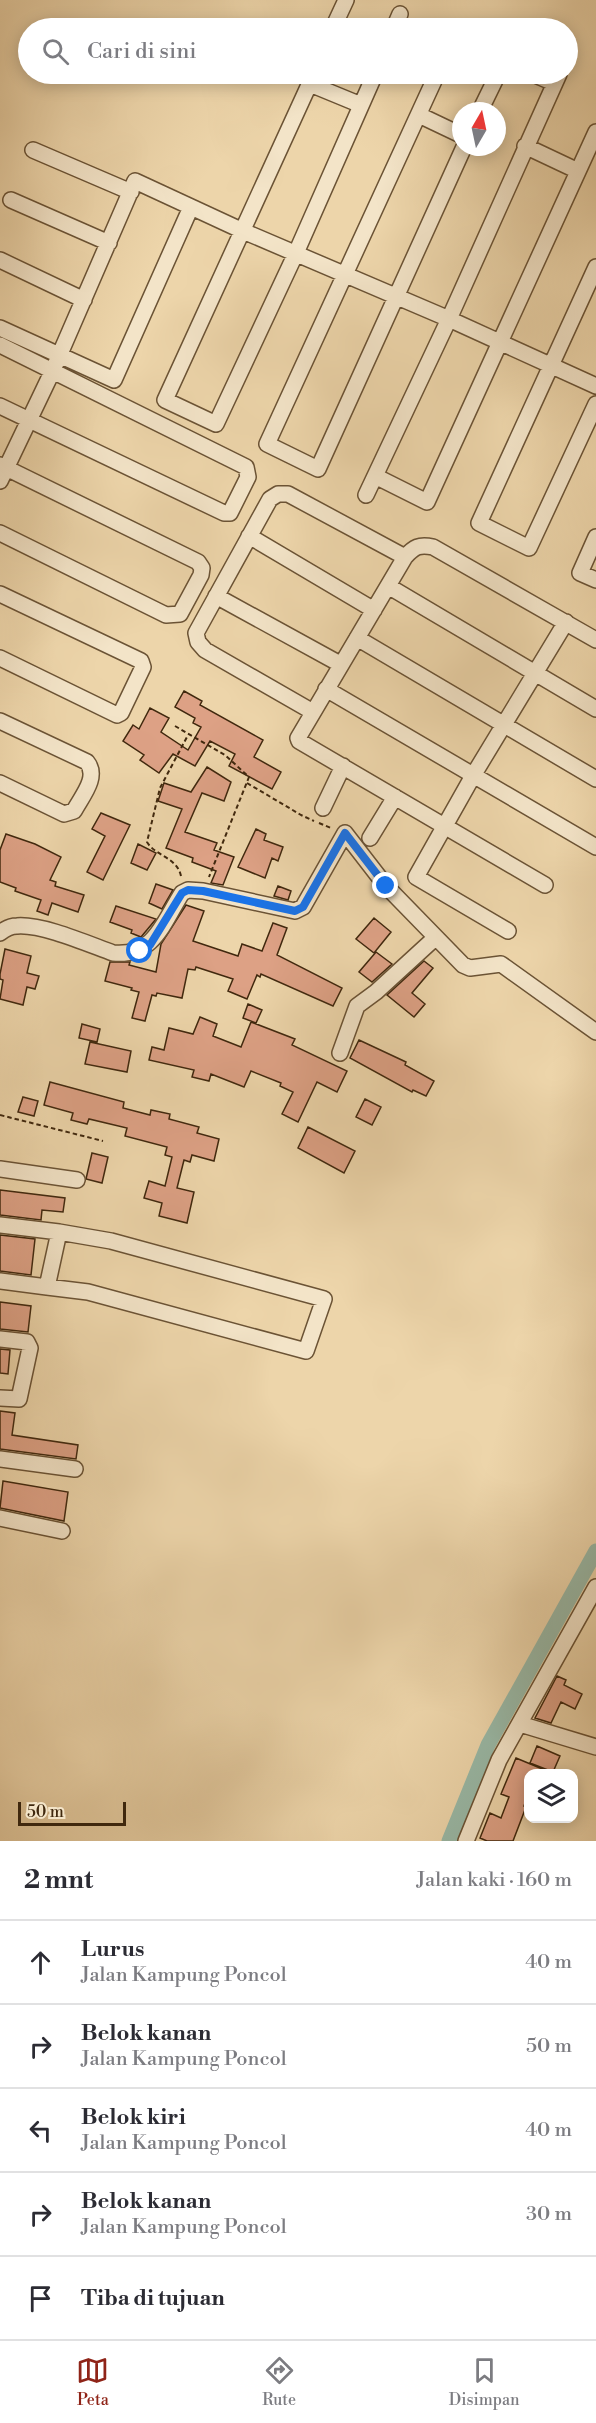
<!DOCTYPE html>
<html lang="id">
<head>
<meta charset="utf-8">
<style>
	:root { --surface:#fff; --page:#f7f7f7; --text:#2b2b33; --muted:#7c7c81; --line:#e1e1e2; --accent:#8f2418 }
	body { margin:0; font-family:"Libre Bodoni",serif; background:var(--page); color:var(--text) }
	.controls { position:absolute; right:18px; bottom:18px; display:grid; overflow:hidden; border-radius:12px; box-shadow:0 3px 15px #0003 }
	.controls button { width:54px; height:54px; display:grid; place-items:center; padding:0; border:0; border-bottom:2px solid var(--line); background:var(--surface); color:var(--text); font:30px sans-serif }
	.compass { position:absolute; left:452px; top:102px; width:54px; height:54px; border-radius:50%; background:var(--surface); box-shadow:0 3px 15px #0003; rotate:9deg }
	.scale { position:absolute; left:18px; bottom:15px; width:108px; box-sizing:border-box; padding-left:6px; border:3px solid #40280e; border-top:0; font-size:16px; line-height:21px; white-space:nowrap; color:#40280e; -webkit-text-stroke:4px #f3e4c8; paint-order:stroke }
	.stop { position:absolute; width:18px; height:18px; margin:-14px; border:4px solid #1a73e8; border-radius:50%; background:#fff }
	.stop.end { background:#1a73e8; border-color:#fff; box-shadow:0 2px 6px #0008 }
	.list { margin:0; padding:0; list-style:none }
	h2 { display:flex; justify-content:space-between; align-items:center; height:78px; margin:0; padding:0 24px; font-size:26px }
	h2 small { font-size:20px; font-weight:400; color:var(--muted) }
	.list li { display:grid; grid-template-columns:39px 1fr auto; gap:18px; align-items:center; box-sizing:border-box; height:84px; padding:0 24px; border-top:2px solid var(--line) }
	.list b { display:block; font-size:22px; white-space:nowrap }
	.list p { margin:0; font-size:20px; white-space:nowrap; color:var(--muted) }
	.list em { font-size:20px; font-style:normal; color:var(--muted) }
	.icon { flex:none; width:33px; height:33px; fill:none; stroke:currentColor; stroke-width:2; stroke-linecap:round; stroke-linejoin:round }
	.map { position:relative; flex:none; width:596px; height:1841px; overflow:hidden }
	.search { position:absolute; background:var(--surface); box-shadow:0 3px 15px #0003; left:18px; right:18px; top:18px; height:66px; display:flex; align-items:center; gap:15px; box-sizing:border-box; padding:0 21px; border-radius:33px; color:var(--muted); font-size:22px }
	.sheet { height:498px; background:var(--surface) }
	nav { display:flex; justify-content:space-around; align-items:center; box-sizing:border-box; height:84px; border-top:2px solid var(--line); background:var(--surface); font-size:16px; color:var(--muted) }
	nav a { display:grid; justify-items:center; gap:3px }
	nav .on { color:var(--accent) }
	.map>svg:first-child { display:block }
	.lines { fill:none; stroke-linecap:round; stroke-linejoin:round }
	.canal { stroke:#99b9a7; stroke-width:15 }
	.building { fill:#dda185; stroke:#40280e; stroke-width:1.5 }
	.minor-casing { stroke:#6b5335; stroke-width:18 }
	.path { stroke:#40280e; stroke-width:2; stroke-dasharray:4.5 3; stroke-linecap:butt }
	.minor { stroke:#f3e4c8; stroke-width:15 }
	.route { stroke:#1a73e8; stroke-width:8 }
</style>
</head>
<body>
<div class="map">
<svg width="596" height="1841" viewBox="0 0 596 1841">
	<rect width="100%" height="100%" fill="#edd5aa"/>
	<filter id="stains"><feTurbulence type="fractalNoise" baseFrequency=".00333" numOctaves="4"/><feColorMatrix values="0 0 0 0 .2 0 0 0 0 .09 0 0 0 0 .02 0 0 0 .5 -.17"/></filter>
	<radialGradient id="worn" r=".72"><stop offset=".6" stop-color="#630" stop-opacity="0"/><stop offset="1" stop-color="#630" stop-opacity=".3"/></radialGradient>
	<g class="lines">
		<path class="canal" d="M449 1841 488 1745 596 1551"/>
	</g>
	<path class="building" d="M184 691 202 701 200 705 263 740 254 757 281 772 272 789 229 766 235 754 210 741 195 766 173 754 159 773 140 760 144 755 123 741 133 725 139 729 150 708 169 718 161 732 188 750 201 727 193 723 195 718 175 707Z
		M207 767 231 782 224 801 202 793 185 832 217 843 214 850 234 857 223 885 211 883 216 871 192 862 193 858 166 848 182 809 158 801 164 783 191 792Z
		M101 813 130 825 103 880 87 872 105 836 92 829Z
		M256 829 266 834 264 840 283 847 278 861 272 858 265 878 238 867Z
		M6 834 35 844 61 857 50 880 56 882 55 886 84 895 78 912 52 903 48 915 37 911 41 900 15 891 16 888 0 882V850Z
		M138 844 156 853 147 870 131 863Z
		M156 884 173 890 162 909 149 903Z
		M278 886 291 891 288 900 274 896Z
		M186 905 204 911 193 941 238 956 242 944 262 951 273 923 287 928 277 955 342 988 333 1006 261 974 260 977 257 975 247 999 228 991 233 979 196 967 195 970 188 969 182 998 157 993 156 996 152 995 145 1021 132 1018 139 992 131 990 132 988 105 981 110 962H130L129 965 156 972 161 944Z
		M116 906 156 919 141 937 131 933 132 930 110 922Z
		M374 918 391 932 374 953 356 939Z
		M5 949 31 956 27 973 39 976 35 989 27 987 23 1005 0 999 3 980 0 979V974Z
		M376 952 392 964 372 982 359 972Z
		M424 961 433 968 412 993 425 1004 414 1017 387 995Z
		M248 1004 262 1010 256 1023 243 1018Z
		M200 1017 217 1024 213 1036 241 1047 251 1022 295 1039 292 1045 347 1071 337 1092 317 1082 298 1122 282 1114 293 1092 280 1086 281 1083 251 1071 244 1087 211 1074 209 1081 192 1077 194 1070 149 1060 152 1047 164 1050 169 1028 193 1034Z
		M82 1024 100 1029 97 1042 79 1038Z
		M359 1040 406 1062 405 1065 434 1081 426 1096 413 1090 412 1092 350 1058Z
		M90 1042 131 1051 127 1072 85 1064Z
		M50 1082 124 1102 123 1108 150 1115 151 1110 170 1114 169 1119 199 1127 197 1133 219 1139 214 1161 192 1155 190 1162 184 1160 177 1188 194 1192 187 1223 159 1216 162 1203 144 1198 149 1181 165 1186 172 1157 165 1155 167 1147 125 1136 127 1128 89 1119 87 1124 71 1120 73 1113 44 1105Z
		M23 1097 38 1101 34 1116 18 1112Z
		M365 1099 381 1107 372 1125 356 1117Z
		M308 1127 355 1151 344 1173 298 1148Z
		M92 1153 108 1157 102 1183 86 1179Z
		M0 1190 65 1198 63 1212 42 1210 41 1220 0 1215Z
		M0 1235 35 1239 31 1275 0 1271Z
		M0 1302 31 1306 28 1332 0 1329Z
		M0 1349 10 1350 8 1374 0 1373Z
		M0 1411 15 1413 12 1435 78 1445 76 1459 0 1449Z
		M3 1481 68 1492 64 1521 0 1508Z
		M557 1676 566 1680 564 1685 582 1694 575 1709 561 1702 551 1723 535 1718Z
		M537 1746 560 1756 553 1772 530 1763Z
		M516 1758 552 1773H528V1794L524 1806 526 1807 513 1841H487L480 1838 490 1813 501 1818 509 1797 501 1794Z"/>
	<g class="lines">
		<g class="minor-casing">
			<path id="minor" d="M333 28 346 0
				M394 28 400 14
				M314 74 165 400 216 424 296 253 375 74
				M437 74 267 444 318 469 464 147
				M533 74 554 83
				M310 84 361 105
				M480 111 498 74
				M419 115 461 135
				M525 146 578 171
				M33 150 131 192
				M11 200 109 243
				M0 260 84 300
				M596 267 479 523 529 548 596 404
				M0 328 114 380 191 207
				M0 345 246 467 248 477 230 513H224L0 406
				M0 465 198 562 202 568 201 575 180 614 166 615 0 533
				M375 476 427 502 596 132
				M0 481 53 370 135 181 243 231 449 319 596 386
				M366 495 449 319 559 74
				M249 536 374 610
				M596 537 580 573 596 580
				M388 586 596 709
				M0 594 141 661 143 667 121 713 117 715 0 658
				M216 596 340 664
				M357 638 596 779
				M326 689 596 847
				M313 712 205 650 198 642 196 633 270 499 278 494H288L405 557
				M0 721 87 762C99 777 82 796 74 811L64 814 0 783
				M323 808 343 766
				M370 838 395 797
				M545 885 299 741 298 738 405 557C414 547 419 544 433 547L596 640
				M508 931 416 877 474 774 566 622
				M0 933C5 929 10 926 17 926 43 924 88 944 113 953 154 957 163 923 182 893L188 890 203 891 295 911 303 907 345 833 386 886 463 965 470 968 501 964 596 1032
				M340 1053 357 1006 376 992 435 938
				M0 1169 77 1180
				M0 1225 59 1232 47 1287 0 1281
				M47 1287 88 1292 306 1351 324 1299 111 1241 59 1232
				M0 1339 27 1342 30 1348 19 1399 0 1398
				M0 1459 75 1469
				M0 1518 62 1531
				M520 1724 596 1747
				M466 1841 499 1760 596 1587"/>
		</g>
		<path class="path" d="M175 726 225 755 249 777 209 877
			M247 783 301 815 314 821
			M319 823 331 828
			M181 876C177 857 155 856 147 842L160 788 188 735
			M0 1115 103 1141"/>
		<use href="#minor" class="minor"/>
	</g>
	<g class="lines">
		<path class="route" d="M140 951 150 945 182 893 188 890 203 891 295 911 303 907 345 833 386 886"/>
	</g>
	<rect width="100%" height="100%" filter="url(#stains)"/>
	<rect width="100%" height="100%" fill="url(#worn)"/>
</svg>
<div class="controls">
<button><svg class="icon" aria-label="layers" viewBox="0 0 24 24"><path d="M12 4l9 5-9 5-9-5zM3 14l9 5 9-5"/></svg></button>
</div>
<svg class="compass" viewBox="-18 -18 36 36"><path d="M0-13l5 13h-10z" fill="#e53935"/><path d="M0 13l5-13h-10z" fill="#7c7c81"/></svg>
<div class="scale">50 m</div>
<div class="stop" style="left:140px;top:951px"></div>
<div class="stop end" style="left:386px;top:886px"></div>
<div class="search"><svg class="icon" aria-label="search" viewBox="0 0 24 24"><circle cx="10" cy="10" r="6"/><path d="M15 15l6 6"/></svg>Cari di sini</div>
</div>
<section class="sheet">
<h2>2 mnt<small>Jalan kaki · 160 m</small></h2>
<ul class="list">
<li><svg class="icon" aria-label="ahead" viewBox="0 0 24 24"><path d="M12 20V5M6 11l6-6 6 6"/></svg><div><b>Lurus</b><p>Jalan Kampung Poncol</p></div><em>40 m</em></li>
<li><svg class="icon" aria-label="right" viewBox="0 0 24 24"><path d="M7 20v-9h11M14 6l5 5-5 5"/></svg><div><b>Belok kanan</b><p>Jalan Kampung Poncol</p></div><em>50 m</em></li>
<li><svg class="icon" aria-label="left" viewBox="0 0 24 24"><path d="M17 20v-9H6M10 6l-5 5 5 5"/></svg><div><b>Belok kiri</b><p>Jalan Kampung Poncol</p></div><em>40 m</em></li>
<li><svg class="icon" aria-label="right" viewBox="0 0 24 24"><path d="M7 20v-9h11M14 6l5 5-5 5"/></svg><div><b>Belok kanan</b><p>Jalan Kampung Poncol</p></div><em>30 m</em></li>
<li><svg class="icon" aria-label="arrive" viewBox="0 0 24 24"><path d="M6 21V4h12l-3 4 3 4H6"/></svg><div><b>Tiba di tujuan</b></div></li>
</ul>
</section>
<nav>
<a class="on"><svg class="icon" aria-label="map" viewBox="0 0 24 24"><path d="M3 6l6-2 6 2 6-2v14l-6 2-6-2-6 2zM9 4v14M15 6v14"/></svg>Peta</a>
<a><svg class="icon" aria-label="directions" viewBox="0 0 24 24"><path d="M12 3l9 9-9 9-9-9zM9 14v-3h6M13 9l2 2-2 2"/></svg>Rute</a>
<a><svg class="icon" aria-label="saved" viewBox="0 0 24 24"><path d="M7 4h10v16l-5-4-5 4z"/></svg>Disimpan</a>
</nav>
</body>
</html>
